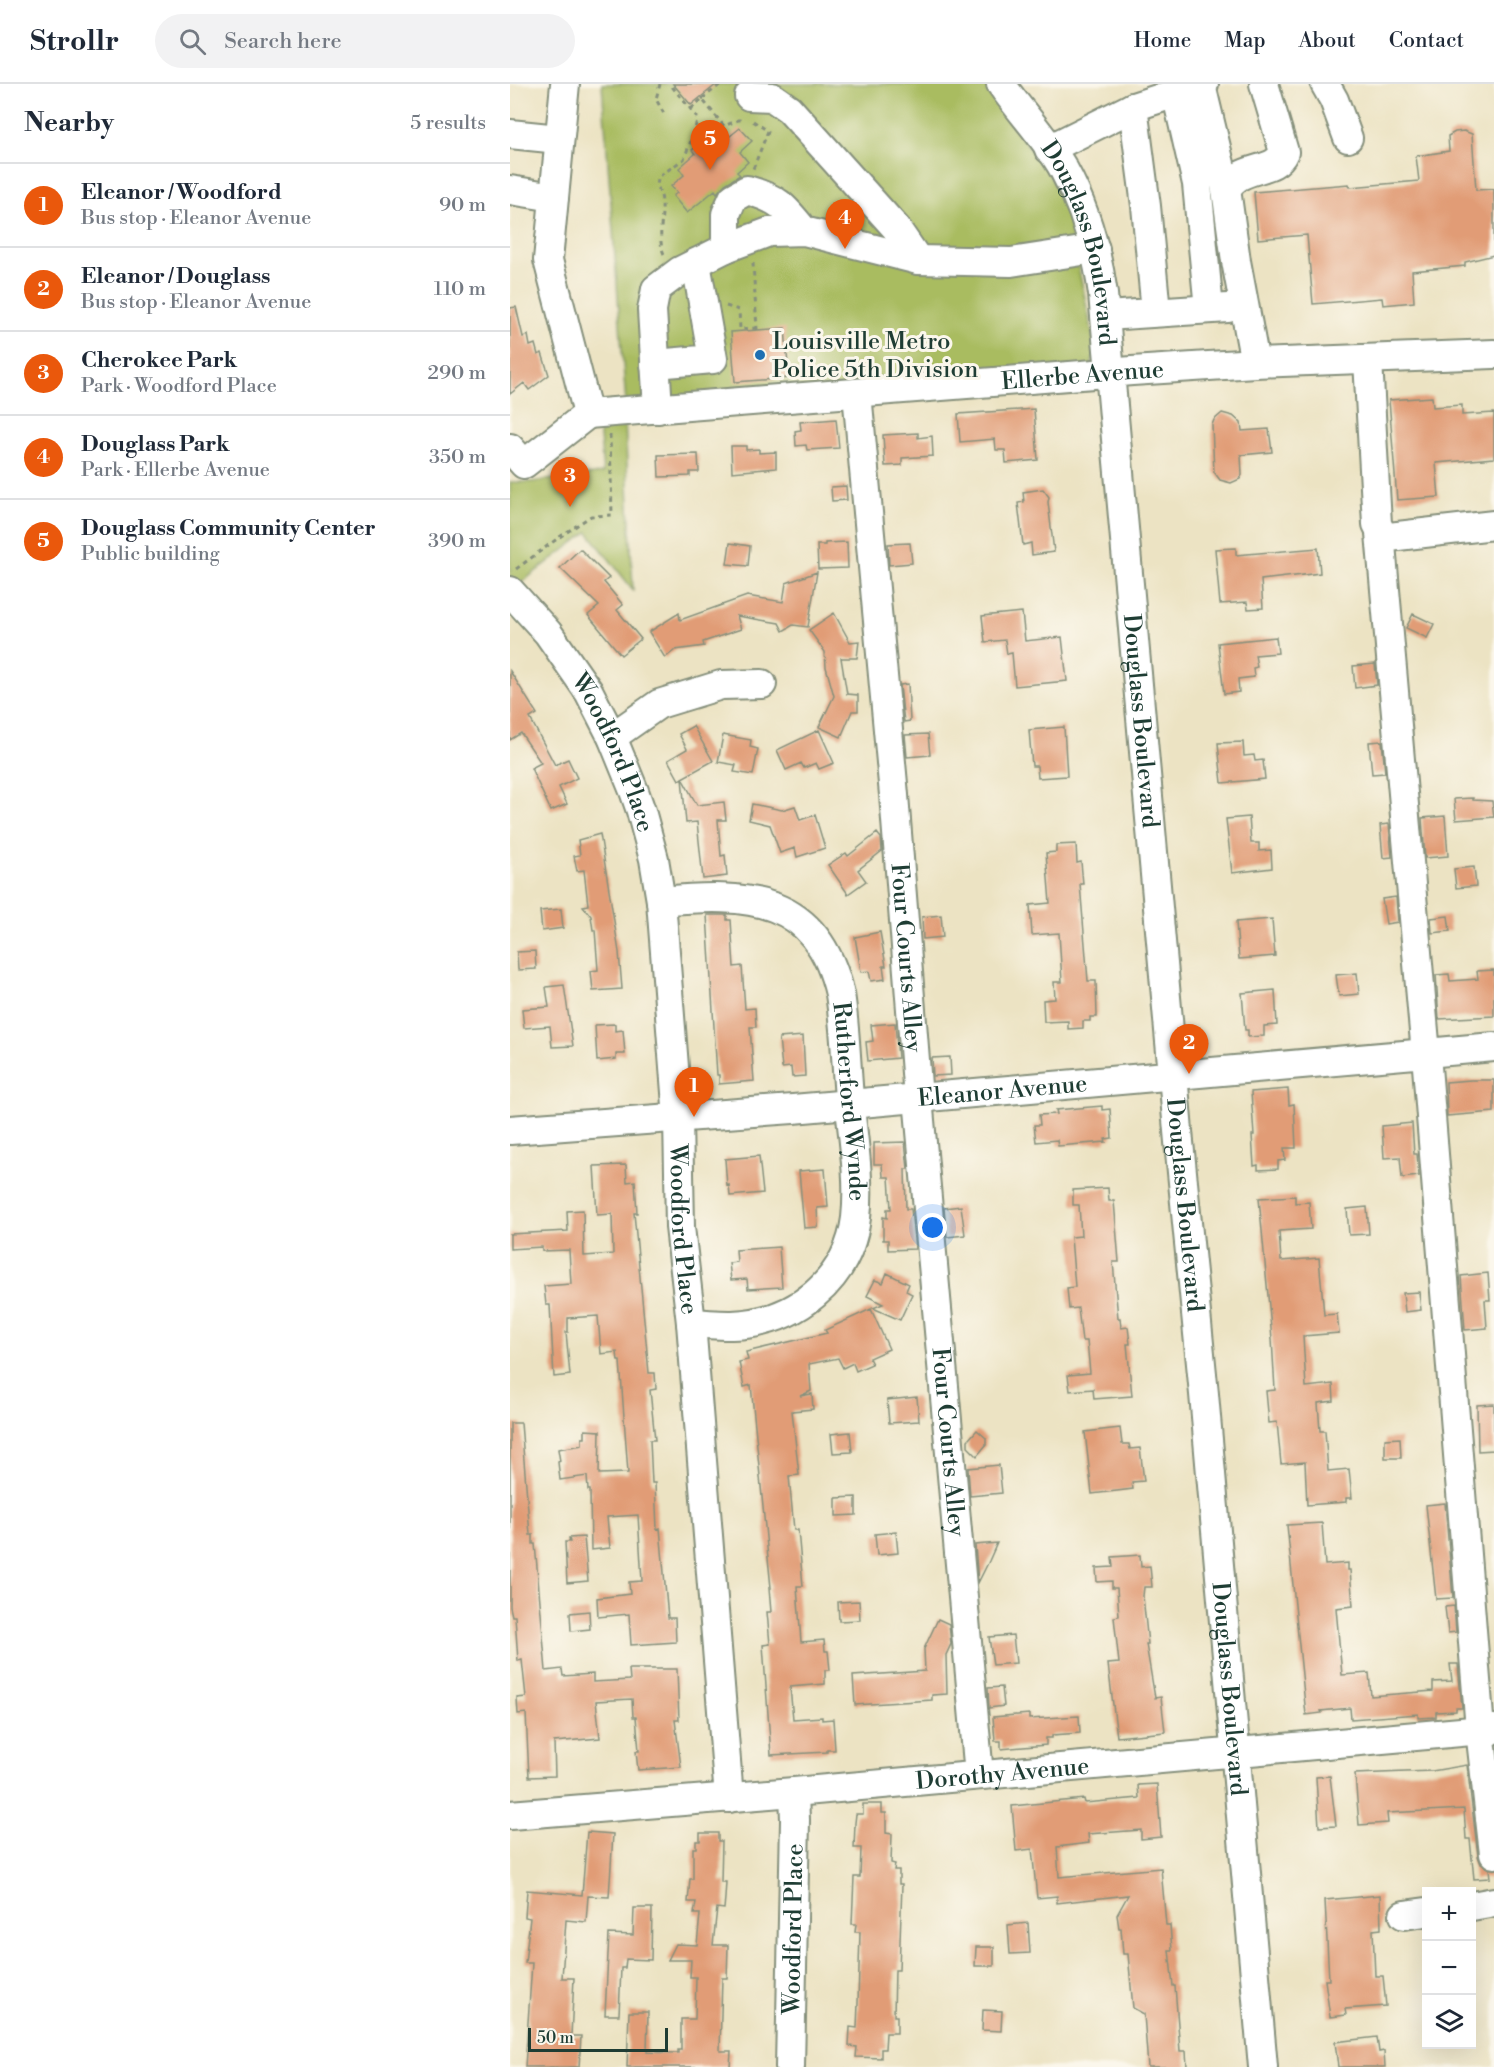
<!DOCTYPE html>
<html lang="en">
<head>
<meta charset="utf-8">
<style>
	:root { --surface:#fff; --page:#f2f2f3; --text:#1f2937; --muted:#747a83; --line:#e0e1e3; --accent:#ea580c }
	body { margin:0; font-family:"Libre Bodoni",serif; background:var(--page); color:var(--text) }
	.controls { position:absolute; right:18px; bottom:18px; display:grid; overflow:hidden; border-radius:0px; box-shadow:0 6px 24px #0002 }
	.controls button { width:54px; height:54px; display:grid; place-items:center; padding:0; border:0; border-bottom:2px solid var(--line); background:var(--surface); color:var(--text); font:30px sans-serif }
	.scale { position:absolute; left:18px; bottom:15px; width:140px; box-sizing:border-box; padding-left:6px; border:3px solid #1f3d34; border-top:0; font-size:16px; line-height:21px; white-space:nowrap; color:#1f3d34; -webkit-text-stroke:4px #fbf7ec; paint-order:stroke }
	.you { position:absolute; left:423px; top:1144px; width:21px; height:21px; margin:-15px; border:4px solid #fff; border-radius:50%; background:#1a73e8; box-shadow:0 0 0 9px #1a73e833 }
	.badge { display:grid; place-items:center; width:39px; height:39px; border-radius:50%; background:var(--accent); color:#fff; font-size:20px; font-weight:700 }
	.pin { position:absolute; translate:-50% -50px; filter:drop-shadow(0 2px 3px #0008) }
	.pin::after { content:''; position:absolute; top:32px; width:21px; height:18px; background:inherit; clip-path:polygon(0 0,100% 0,50% 100%) }
	.list { margin:0; padding:0; list-style:none }
	h2 { display:flex; justify-content:space-between; align-items:center; height:78px; margin:0; padding:0 24px; font-size:26px }
	h2 small { font-size:20px; font-weight:400; color:var(--muted) }
	.list li { display:grid; grid-template-columns:39px 1fr auto; gap:18px; align-items:center; box-sizing:border-box; height:84px; padding:0 24px; border-top:2px solid var(--line) }
	.list b { display:block; font-size:22px; white-space:nowrap }
	.list p { margin:0; font-size:20px; white-space:nowrap; color:var(--muted) }
	.list em { font-size:20px; font-style:normal; color:var(--muted) }
	.icon { flex:none; width:33px; height:33px; fill:none; stroke:currentColor; stroke-width:2; stroke-linecap:round; stroke-linejoin:round }
	.map { position:relative; flex:none; width:984px; height:1983px; overflow:hidden }
	header { display:flex; align-items:center; gap:36px; box-sizing:border-box; height:84px; padding:0 30px; background:var(--surface); border-bottom:2px solid var(--line) }
	header strong { font-size:28px }
	nav { display:flex; gap:33px; margin-inline-start:auto; font-size:21px }
	.search { width:420px; height:54px; background:var(--page); display:flex; align-items:center; gap:15px; box-sizing:border-box; padding:0 21px; border-radius:33px; color:var(--muted); font-size:22px }
	main { display:flex }
	aside { flex:1; background:var(--surface) }
	.map>svg:first-child { display:block }
	.green { fill:#a9bc60; stroke:#647c4a; stroke-width:1.5 }
	.building { fill:#e19c76 }
	.lines { fill:none; stroke-linecap:round; stroke-linejoin:round }
	.minor-casing { stroke:#86907c; stroke-width:32 }
	.path { stroke:#86907c; stroke-width:3; stroke-dasharray:4.5 4.5; stroke-linecap:butt }
	.minor { stroke:#fff; stroke-width:28 }
	.poi-dot { fill:#1f6fb2; stroke:#fbf7ec; stroke-width:2 }
	.labels { text-anchor:middle; stroke-width:6; stroke-linejoin:round; paint-order:stroke }
	.street-label { font-size:24px; fill:#1f3d34; stroke:#fbf7ec }
	.poi-label { font-size:24px; fill:#1f3d34; stroke:#fbf7ec; text-anchor:start }
</style>
</head>
<body>
<header>
<strong>Strollr</strong>
<div class="search"><svg class="icon" aria-label="search" viewBox="0 0 24 24"><circle cx="10" cy="10" r="6"/><path d="M15 15l6 6"/></svg>Search here</div>
<nav><a>Home</a><a>Map</a><a>About</a><a>Contact</a></nav>
</header>
<main>
<aside>
<h2>Nearby<small>5 results</small></h2>
<ul class="list">
<li><span class="badge">1</span><div><b>Eleanor / Woodford</b><p>Bus stop · Eleanor Avenue</p></div><em>90 m</em></li>
<li><span class="badge">2</span><div><b>Eleanor / Douglass</b><p>Bus stop · Eleanor Avenue</p></div><em>110 m</em></li>
<li><span class="badge">3</span><div><b>Cherokee Park</b><p>Park · Woodford Place</p></div><em>290 m</em></li>
<li><span class="badge">4</span><div><b>Douglass Park</b><p>Park · Ellerbe Avenue</p></div><em>350 m</em></li>
<li><span class="badge">5</span><div><b>Douglass Community Center</b><p>Public building</p></div><em>390 m</em></li>
</ul>
</aside>
<div class="map">
<svg width="984" height="1983" viewBox="0 0 984 1983">
	<rect width="100%" height="100%" fill="#fbf7ec"/>
	<filter id="ink" filterUnits="userSpaceOnUse"><feTurbulence type="fractalNoise" baseFrequency=".0167" numOctaves="2"/><feDisplacementMap in="SourceGraphic" scale="12" xChannelSelector="R" yChannelSelector="G"/><feConvolveMatrix kernelMatrix="1 2 1 2 8 2 1 2 1" color-interpolation-filters="sRGB"/></filter>
	<filter id="wash" filterUnits="userSpaceOnUse"><feTurbulence type="fractalNoise" baseFrequency=".008" numOctaves="4" result="noise"/><feDisplacementMap in="SourceGraphic" scale="24" xChannelSelector="R" yChannelSelector="G"/><feGaussianBlur stdDeviation="1.35" result="paint"/><feColorMatrix in="noise" values="0 0 0 0 0 0 0 0 0 0 0 0 0 0 0 0 0 1.4 0 .05"/><feComposite in="paint" operator="in"/></filter>
	<g filter="url(#wash)">
		<rect width="100%" height="100%" fill="#ece3c3"/>
		<path class="green" d="M92 0H475L497 34 539 89 556 125 586 266 581 282 116 320Z
			M115 337 123 506 78 448 0 507V398H21L93 389 89 339Z"/>
		<g id="blocks">
			<path class="building" d="M163 0H207L181 21Z
				M230 44 242 57 230 68 238 78 227 88 230 91 215 100 207 109 205 106 177 129 163 112 167 109 161 102 174 91 169 84 185 70 182 66 196 55 204 65Z
				M954 47 962 50 966 106 984 105V171L955 178V182L902 187 904 218 873 221 872 214 803 220 797 151 748 155 744 108 839 100 840 103 909 97 906 72 939 67 938 52 945 48Z
				M6 223 13 253 18 251 20 262 25 260 28 271 32 269 39 291 19 306 14 299 0 310V224Z
				M275 244 279 294 225 298 221 248Z
				M922 313 923 323 952 321V331L984 329V374L926 379 929 413 887 416 879 316Z
				M524 325 528 376 496 379 495 366H486L485 355 450 358 448 330Z
				M712 329 723 332 731 339 732 347 759 345 762 368 731 371 732 391 730 395 721 399 710 396 704 388 702 341 704 336Z
				M326 335 329 364 297 366 296 361 286 362 285 347 291 346 290 338Z
				M408 349V354L422 352 423 372 392 374V381L375 382 373 351Z
				M221 362H236V366L249 365V369L266 368V384L222 388Z
				M188 370 189 388H180V392L149 393 148 371Z
				M336 402 337 416 322 417 321 403Z
				M533 405 539 413 538 418 544 468 522 471 521 459 513 461 508 419 514 418 513 408Z
				M337 458 338 484 308 485 307 461H315V459Z
				M220 459 240 462 238 482 217 480Z
				M400 459 402 479 379 481 378 460Z
				M726 464V471L808 464 810 489 751 496 753 524 738 525 737 518 710 520 705 465Z
				M70 465 99 494 94 498 113 521 107 526 131 555 111 571 78 531 89 522 50 484Z
				M307 488 298 543 283 541 273 547 269 539 227 532 231 545 193 558 194 562 165 566 155 574 139 548 169 529 170 536 237 512 273 518 276 499Z
				M512 528 515 557 552 553 557 597 505 602 502 569 497 570 495 556 475 558 472 532Z
				M324 529 340 558 349 557 347 574H331L337 610 348 611V627H342L331 653 309 643 324 612 316 583 315 568 299 546Z
				M903 530 924 540 917 554 896 544Z
				M766 553 768 569 745 571 747 583 743 584 744 593 728 595 729 608 714 610 708 559Z
				M865 580 867 601 845 604 843 582Z
				M0 587 27 630 20 634 45 681 58 675 67 694 49 703 57 720 41 727 21 684 31 679 11 649 0 656Z
				M398 600 400 637 394 638 390 601Z
				M183 642 203 677 172 694 187 721 214 718 216 736H208L211 772 215 771 217 792 193 795 187 738 176 739 172 694 169 696 158 676 177 665 169 650Z
				M554 643 557 692 528 694 527 682H522L519 646Z
				M309 646 324 679 309 685 306 679 294 684 291 679 276 686 267 666Z
				M418 650 420 671 397 673 395 651Z
				M213 651 241 656 240 663 248 665 243 691 224 688 226 681 208 678Z
				M872 657 875 689 862 690 859 658Z
				M733 658 734 672 744 671 745 677 753 676 755 695 712 699 708 659Z
				M963 714V716L982 717 984 733 946 736 944 715Z
				M242 720 272 726 285 722 290 736 305 731 315 764 287 773 285 764 270 769 260 741 239 736Z
				M935 732 938 772 915 774 912 734Z
				M739 733 741 759H749V767L761 766 762 784 722 789 716 735Z
				M879 740 882 773 873 774 870 741Z
				M367 749 371 754 372 767 348 786 356 797 338 810 318 781 336 769 338 772Z
				M90 750 109 868 112 905 83 907 81 887 88 886 85 846H83L81 832 73 822 78 821 74 786 67 787 64 772 70 771 68 756Z
				M566 760 567 779 571 778 573 800H570L578 897H586L587 933H580V937H573V944L558 945V937L534 938 533 916 545 915 544 898H552L549 849 522 851 520 821 540 819 536 769 546 768V761Z
				M964 783 966 802 946 804 944 785Z
				M886 813 888 838 876 840 872 815Z
				M51 825 53 844 32 847 30 827Z
				M197 831H217V836H221L224 883 232 882 235 925 245 924 246 943H240L244 997 209 1000V991H207Z
				M431 831 433 853 413 855 412 833Z
				M938 832 940 847 922 849 921 834Z
				M762 835 765 872 729 875 726 838Z
				M370 848 376 882H373L375 895 361 897 359 887 351 888 345 853Z
				M25 867 26 885 8 886 7 868Z
				M984 886V932L929 935 926 891 939 890 940 897 968 895 967 887Z
				M847 889 849 910 829 912 826 891Z
				M54 901 63 962 42 963 40 942 14 944 12 925 39 923 36 903Z
				M765 906 767 941 754 942V952L738 953V946H735L732 909Z
				M385 939 388 974 358 977 356 958 363 957 361 941Z
				M105 940V947L113 946 115 970H106V975L87 977 85 941Z
				M293 952 295 992 282 993 281 983 272 984 269 954Z
				M440 973 441 991 423 992 422 974Z
				M961 996H984V1028L937 1032 936 998Z
				M778 1005 779 1021 784 1020 786 1064H774L775 1076 768 1077V1085L748 1086V1081L744 1082 742 1051H744L741 1008Z
				M592 1022V1026L600 1025 602 1054 595 1055 596 1058 548 1062 547 1056 526 1058 524 1041H530L529 1031 547 1030 546 1026Z
				M902 1039 904 1070H907L909 1092 892 1094 890 1073 874 1074 872 1042Z
				M395 1058 398 1085H395L396 1125H401L405 1165 378 1166V1156H373V1133L377 1134V1125H381L379 1093H373L372 1080H364V1059Z
				M249 1072 253 1109 220 1112 219 1101 217 1102 215 1075Z
				M116 1081 117 1098 125 1097 127 1129H124L139 1289H145L146 1305 140 1306 145 1356H140L142 1399H145L147 1445 150 1444 158 1534H165L166 1558 121 1561 119 1530 88 1533 87 1514 120 1510 119 1498 132 1497 128 1431 97 1433 100 1464 81 1466 80 1406H78L77 1392 50 1396 48 1378 50 1377 48 1365 72 1361V1354H75V1346L90 1347 89 1390 118 1389 110 1277H108L107 1268 91 1270 88 1232 58 1234V1248H56L60 1291 44 1293 40 1221H36L34 1202 61 1200 59 1166 32 1167V1163L0 1165V1150L58 1147 57 1127 73 1126 74 1172 103 1170 102 1130 87 1131 84 1082Z
				M315 1085 318 1123 307 1124 308 1143 294 1144 289 1087Z
				M598 1104 599 1117H604L609 1178H603L608 1234H610L611 1244 618 1243 620 1260H617L622 1312 584 1315 583 1305 560 1307 558 1291 580 1289 577 1257H572L568 1224 559 1225 557 1204 565 1203 561 1153 571 1152 569 1121H563V1106Z
				M785 1112V1119L799 1118 801 1145 769 1147 771 1177 809 1174 814 1231 827 1230 829 1249 793 1252 796 1303 823 1300 824 1317 808 1319 810 1347H815L818 1387 839 1385 842 1414H836V1418L797 1421 795 1378 771 1380 767 1338 759 1339 756 1307 765 1306 762 1255 749 1114Z
				M451 1122 455 1151 437 1153 434 1124Z
				M857 1123 859 1150 839 1151 837 1125Z
				M269 1163 272 1203 238 1205 237 1195 221 1196 219 1179 227 1178 226 1166Z
				M377 1189 399 1200 396 1207 402 1210 390 1236 363 1224 373 1220 357 1212 365 1196 373 1199Z
				M978 1189 980 1216H975L977 1244 955 1246 951 1192Z
				M909 1208 911 1226 895 1228 893 1209Z
				M361 1225 379 1265 359 1274 362 1280 346 1287 343 1279 333 1284 328 1274 299 1280 301 1307 290 1312 302 1310 303 1325 282 1327 289 1391 279 1392 284 1446H288L293 1502H287L291 1558 314 1556 315 1567H318L320 1586H315V1600L280 1603 283 1635 312 1633V1636L323 1635 325 1666H317V1668L261 1671 253 1561 260 1560 257 1528H261L259 1504H261L241 1301 234 1303 229 1278 238 1276 236 1268 317 1249 315 1246Z
				M407 1313 409 1337 379 1339 377 1316Z
				M984 1320V1366L968 1367 967 1321Z
				M0 1339H11L20 1451H23V1460H25L36 1587 52 1585 53 1592 83 1590V1598L120 1596 119 1585H167L169 1636H165L171 1683 128 1686 126 1667H129L126 1633H123L122 1615 86 1617 90 1654 44 1658 45 1692 19 1693 16 1629 8 1630 7 1614 16 1613 12 1576 8 1577 5 1532H2L0 1523Z
				M610 1344 612 1360H619L620 1365 630 1364 634 1397 622 1398 623 1405 582 1410 575 1348Z
				M467 1346 476 1354V1361L467 1372 458 1363V1356Z
				M340 1348 342 1368 323 1369 321 1350Z
				M890 1354 891 1374H875V1355Z
				M489 1381 492 1409 460 1412 458 1384Z
				M346 1413V1431L326 1432V1414Z
				M935 1419 943 1514 926 1515 916 1421Z
				M812 1439 815 1481 838 1479V1486H840L843 1522 826 1524 832 1591 859 1589 861 1612 923 1607V1598L942 1597 940 1580H948L952 1624H946V1627L926 1628V1633L908 1634V1630L841 1635 840 1624 811 1627 812 1629 796 1631 777 1441Z
				M386 1448 388 1469 367 1471 365 1450Z
				M74 1453 78 1497 57 1499 55 1458H60L59 1454Z
				M487 1459 479 1477 468 1499 465 1461Z
				M630 1471 631 1483 640 1482 642 1503H634L633 1512 638 1560H636L645 1614 651 1613 655 1648 607 1653 598 1580 609 1579 604 1533 609 1532 607 1504H602V1497L587 1498 586 1484 603 1483 602 1473Z
				M349 1517 350 1536 329 1537 328 1518Z
				M944 1522 946 1548 938 1549 935 1523Z
				M79 1527 80 1545 61 1547 60 1529Z
				M428 1535 439 1540 441 1560 436 1571 437 1610 422 1611V1616L345 1621 343 1592 415 1587 414 1565Z
				M503 1551 506 1579 483 1581 479 1553Z
				M492 1603 494 1622 479 1624 478 1604Z
				M519 1630V1635L569 1632 570 1649 542 1651V1654H536V1661L491 1665V1657H485L483 1633Z
				M957 1681 968 1772 971 1780 979 1785 980 1794 964 1795 960 1755H956L954 1725 877 1729 878 1739 849 1741 845 1690 922 1687Z
				M820 1692 826 1742 809 1743 806 1693Z
				M647 1700 651 1753 631 1755V1746L578 1750 579 1759 547 1763 549 1793 651 1784 656 1841H660L662 1866H659L663 1902H665L670 1967H676L677 1983H638L634 1930 623 1924 618 1870H613L611 1844H609L607 1831 618 1811 547 1819V1812L527 1814 522 1765 506 1767 502 1722 574 1715 575 1719 629 1714 628 1701Z
				M353 1720H372V1729H376V1749L382 1750 381 1779 385 1780 384 1786H389V1800H392L389 1886H385L384 1932H387V1949H376L375 1965H371V1974L346 1973 347 1963 339 1962 340 1943 347 1944 348 1919 350 1848H345L346 1840H342L344 1793H350L351 1764H344L345 1739 346 1730H353Z
				M77 1748 103 1750 99 1813 78 1812 76 1838 56 1836 52 1894H64L61 1952H71L69 1983H15L22 1879H15L20 1834 15 1833 17 1806 72 1811Z
				M190 1749H208V1757H212L211 1798H216L215 1814 214 1825 207 1824 203 1861H218L217 1894H212L210 1967H221L220 1983H117L119 1928H138L137 1968 168 1969V1966H171V1935H185L186 1893H180L181 1876H158L166 1860 187 1861 190 1830H184L186 1818H178L180 1795H183V1764H186V1757H190Z
				M870 1811 871 1845 863 1846 865 1892H873L876 1922 835 1925 836 1931 820 1933 815 1896H819L815 1816Z
				M124 1824H142L141 1876 116 1875 115 1884H111L109 1931H95L99 1850 123 1851Z
				M518 1839 520 1869 500 1870 498 1841Z
				M466 1863H484V1882H465Z
				M473 1926 492 1927 491 1947 472 1946Z
				M867 1953 869 1968 874 1967 875 1983H828L825 1958Z"/>
		</g>
	</g>
	<g filter="url(#ink)">
		<use href="#blocks" fill-opacity="0" stroke="#86907c" stroke-width="1.5"/>
		<g class="lines">
			<g class="minor-casing">
				<g id="minor">
					<path id="s1" d="M491 0C511 29 537 55 554 86 575 124 587 167 593 210L669 1058 694 1310 753 1983"/>
					<path d="M815 0 824 16 838 54"/>
					<path d="M691 1 716 105"/>
					<path d="M666 8 687 100 699 225"/>
					<path d="M239 12 262 13 279 25 386 144 408 176"/>
					<path d="M623 23 636 122 646 228"/>
					<path d="M0 50 49 55"/>
					<path d="M539 65 623 23 694 0"/>
					<path d="M0 106 44 113"/>
					<path d="M216 164V130L223 114 237 106C269 115 274 122 294 147"/>
					<path d="M596 232 718 224"/>
					<path d="M858 276 867 440 873 452 879 453 984 441"/>
					<path d="M745 279 726 177 716 105C720 100 724 95 730 92 745 83 767 85 774 68L754 0"/>
					<path d="M145 280 203 275 186 179"/>
					<path id="s2" d="M347 309 384 711 408 1014 469 1691"/>
					<path d="M148 325 142 226 146 205 170 187 216 164 259 148 294 147 408 176 501 178 585 165"/>
					<path id="s3" d="M78 330 622 287 745 279 984 270"/>
					<path d="M0 364 14 380 78 330 38 176 55 0"/>
					<path d="M870 449 916 970 970 1646 984 1770"/>
					<path id="s4" d="M0 507 38 549 79 608 102 653 124 707 131 727 144 775 151 817 168 1034 170 1143 181 1239 219 1714"/>
					<path d="M102 653 149 620 211 601 252 600"/>
					<path id="s5" d="M151 817C238 809 307 811 330 910 336 948 336 986 340 1024 344 1060 350 1098 346 1134 338 1197 285 1239 222 1241 209 1241 195 1240 181 1239"/>
					<path id="s6" d="M0 1046 283 1025 984 963"/>
					<path id="s7" d="M0 1731 284 1708 984 1645"/>
					<path d="M962 1822 984 1818"/>
					<path d="M894 1831 916 1828"/>
					<path id="s8" d="M280 1983 285 1736 284 1708"/>
				</g>
			</g>
			<path class="path" d="M150 0 146 15 154 30
				M192 15 211 0
				M181 25 192 15 214 42 228 36H233
				M243 37 258 47 243 85
				M154 170C145 152 159 116 147 104L148 93 174 75 185 46 187 33 160 0
				M243 179 247 246
				M216 222 229 226 230 245 247 244
				M6 485 51 452 81 432 102 431 100 351"/>
			<use href="#minor" class="minor"/>
		</g>
	</g>
	<circle class="poi-dot" cx="250" cy="271" r="6"/>
	<g class="labels">
		<g class="street-label">
			<text dy="8" stroke="none"><textPath href="#s1" startOffset="182">Douglass Boulevard</textPath></text>
			<text dy="8" stroke="none"><textPath href="#s3" startOffset="496">Ellerbe Avenue</textPath></text>
			<text dy="8" stroke="none"><textPath href="#s1" startOffset="666">Douglass Boulevard</textPath></text>
			<text dy="8" stroke="none"><textPath href="#s4" startOffset="194">Woodford Place</textPath></text>
			<text dy="8" stroke="none"><textPath href="#s2" startOffset="567">Four Courts Alley</textPath></text>
			<text dy="8" stroke="none"><textPath href="#s6" startOffset="494">Eleanor Avenue</textPath></text>
			<text dy="8" stroke="none"><textPath href="#s5" startOffset="336">Rutherford Wynde</textPath></text>
			<text dy="8" stroke="none"><textPath href="#s1" startOffset="1152">Douglass Boulevard</textPath></text>
			<text dy="8" stroke="none"><textPath href="#s4" startOffset="680">Woodford Place</textPath></text>
			<text dy="8" stroke="none"><textPath href="#s2" startOffset="1053">Four Courts Alley</textPath></text>
			<text dy="8" stroke="none"><textPath href="#s1" startOffset="1638">Douglass Boulevard</textPath></text>
			<text dy="8" stroke="none"><textPath href="#s7" startOffset="494">Dorothy Avenue</textPath></text>
			<text dy="8" stroke="none"><textPath href="#s8" startOffset="138">Woodford Place</textPath></text>
		</g>
		<g class="poi-label">
			<text x="262" y="265">Louisville Metro<tspan x="262" dy="28">Police 5th Division</tspan></text>
		</g>
	</g>
</svg>
<div class="controls">
<button>+</button>
<button>−</button>
<button><svg class="icon" aria-label="layers" viewBox="0 0 24 24"><path d="M12 4l9 5-9 5-9-5zM3 14l9 5 9-5"/></svg></button>
</div>
<div class="scale">50 m</div>
<div class="you"></div>
<div class="pin badge" style="left:184px;top:1033px">1</div>
<div class="pin badge" style="left:679px;top:990px">2</div>
<div class="pin badge" style="left:60px;top:423px">3</div>
<div class="pin badge" style="left:335px;top:165px">4</div>
<div class="pin badge" style="left:200px;top:86px">5</div>
</div>
</main>
</body>
</html>
